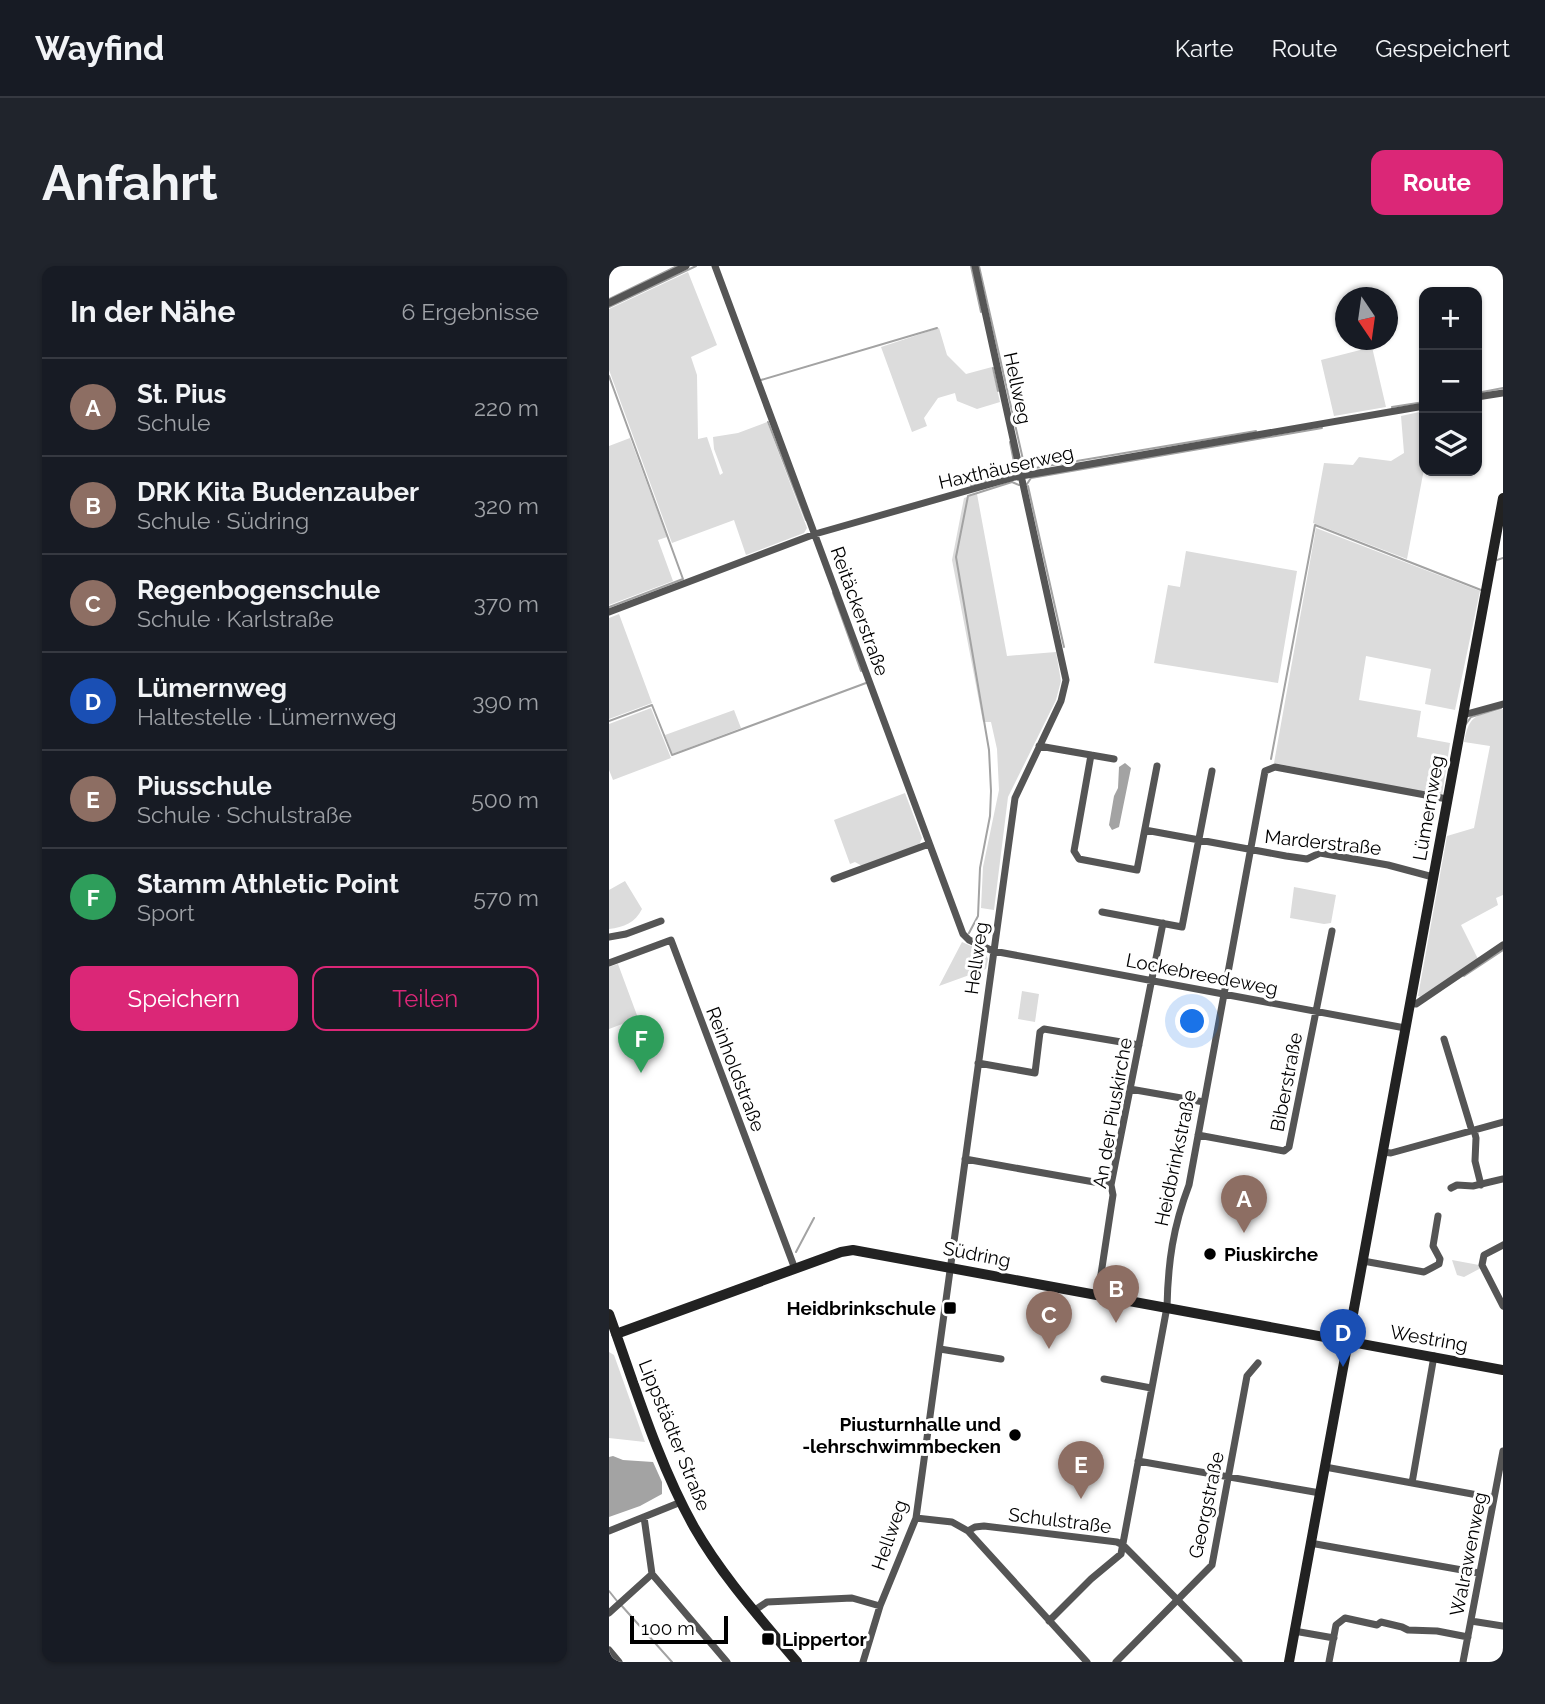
<!DOCTYPE html>
<html lang="de">
<head>
<meta charset="utf-8">
<style>
	:root { --surface:#171b24; --page:#20242c; --text:#f1f3f6; --muted:#9ea1a6; --line:#363941; --accent:#db2777 }
	body { margin:0; font-family:Raleway,sans-serif; background:var(--page); color:var(--text) }
	.controls { position:absolute; right:21px; top:21px; display:grid; overflow:hidden; border-radius:14px; box-shadow:0 2px 5px #0004 }
	.controls button { width:63px; height:63px; display:grid; place-items:center; padding:0; border:0; border-bottom:2px solid var(--line); background:var(--surface); color:var(--text); font:35px sans-serif }
	.compass { position:absolute; left:726px; top:21px; width:63px; height:63px; border-radius:50%; background:var(--surface); box-shadow:0 2px 5px #0004; rotate:167deg }
	.scale { position:absolute; left:21px; bottom:18px; width:98px; box-sizing:border-box; padding-left:7px; border:4px solid #000; border-top:0; font-size:19px; line-height:24px; white-space:nowrap; color:#000; -webkit-text-stroke:5px #fff; paint-order:stroke }
	.you { position:absolute; left:584px; top:756px; width:24px; height:24px; margin:-18px; border:5px solid #fff; border-radius:50%; background:#1a73e8; box-shadow:0 0 0 10px #1a73e833 }
	.badge { display:grid; place-items:center; width:46px; height:46px; border-radius:50%; background:var(--accent); color:#fff; font-size:23px; font-weight:700 }
	.pin { position:absolute; translate:-50% -58px; filter:drop-shadow(0 2px 4px #0008) }
	.pin::after { content:''; position:absolute; top:37px; width:24px; height:21px; background:inherit; clip-path:polygon(0 0,100% 0,50% 100%) }
	.list { margin:0; padding:0; list-style:none }
	h2 { display:flex; justify-content:space-between; align-items:center; height:91px; margin:0; padding:0 28px; font-size:30px }
	h2 small { font-size:23px; font-weight:400; color:var(--muted) }
	.list li { display:grid; grid-template-columns:46px 1fr auto; gap:21px; align-items:center; box-sizing:border-box; height:98px; padding:0 28px; border-top:2px solid var(--line) }
	.list b { display:block; font-size:26px; white-space:nowrap }
	.list p { margin:0; font-size:23px; white-space:nowrap; color:var(--muted) }
	.list em { font-size:23px; font-style:normal; color:var(--muted) }
	.actions { display:flex; gap:14px; padding:21px 28px }
	.actions a { flex:1; padding:16px 0; border:2px solid var(--accent); border-radius:14px; text-align:center; font-size:24px; color:var(--accent) }
	.actions .main { background:var(--accent); color:#fff }
	.icon { flex:none; width:38px; height:38px; fill:none; stroke:currentColor; stroke-width:2; stroke-linecap:round; stroke-linejoin:round }
	.map { position:relative; flex:none; width:894px; height:1396px; overflow:hidden; border-radius:14px }
	header { display:flex; align-items:center; gap:42px; box-sizing:border-box; height:98px; padding:0 35px; background:var(--surface); border-bottom:2px solid var(--line) }
	header strong { font-size:33px }
	nav { display:flex; gap:38px; margin-inline-start:auto; font-size:24px }
	.intro { display:flex; align-items:center; justify-content:space-between; box-sizing:border-box; height:168px; padding:0 42px }
	h1 { margin:0; font-size:49px }
	.button { padding:18px 32px; border-radius:14px; background:var(--accent); color:#fff; font-size:24px; font-weight:700 }
	main { display:flex; gap:42px; padding:0 42px }
	aside { flex:1; background:var(--surface); border-radius:14px; box-shadow:0 2px 5px #0004 }
	.map>svg:first-child { display:block }
	.green { fill:#dcdcdc }
	.water { fill:#a3a3a3 }
	.lines { fill:none; stroke-linecap:round; stroke-linejoin:round }
	.stream { stroke:#a3a3a3; stroke-width:2 }
	.street { stroke:#555; stroke-width:7 }
	.secondary { stroke:#222; stroke-width:10 }
	.poi-dot { fill:#000; stroke:#fff; stroke-width:2.5 }
	.labels { text-anchor:middle; stroke-width:6; stroke-linejoin:round; paint-order:stroke }
	.street-label { font-size:19px; fill:#000; stroke:#fff }
	.poi-label { font-size:19px; font-weight:bold; fill:#000; stroke:#fff; text-anchor:start }
</style>
</head>
<body>
<header>
<strong>Wayfind</strong>
<nav><a>Karte</a><a>Route</a><a>Gespeichert</a></nav>
</header>
<div class="intro"><h1>Anfahrt</h1><a class="button">Route</a></div>
<main>
<aside>
<h2>In der Nähe<small>6 Ergebnisse</small></h2>
<ul class="list">
<li><span class="badge" style="background:#8d6e63">A</span><div><b>St. Pius</b><p>Schule</p></div><em>220 m</em></li>
<li><span class="badge" style="background:#8d6e63">B</span><div><b>DRK Kita Budenzauber</b><p>Schule · Südring</p></div><em>320 m</em></li>
<li><span class="badge" style="background:#8d6e63">C</span><div><b>Regenbogenschule</b><p>Schule · Karlstraße</p></div><em>370 m</em></li>
<li><span class="badge" style="background:#1a4fb4">D</span><div><b>Lümernweg</b><p>Haltestelle · Lümernweg</p></div><em>390 m</em></li>
<li><span class="badge" style="background:#8d6e63">E</span><div><b>Piusschule</b><p>Schule · Schulstraße</p></div><em>500 m</em></li>
<li><span class="badge" style="background:#2e9e5b">F</span><div><b>Stamm Athletic Point</b><p>Sport</p></div><em>570 m</em></li>
</ul>
<div class="actions"><a class="main">Speichern</a><a>Teilen</a></div>
</aside>
<div class="map">
<svg width="894" height="1396" viewBox="0 0 894 1396">
	<rect width="100%" height="100%" fill="#fff"/>
	<path class="green" d="M79 6 108 79 82 91 88 109 89 173 98 171 111 209 114 207 105 183 104 171 129 167 158 156 198 262 195 267 137 289 125 254 63 277 0 104V43Z
		M330 62 338 89 357 108 383 101 391 136 368 143 348 135 346 127 329 132 315 152 318 160 303 166 272 81Z
		M763 81 777 141 725 150 712 94Z
		M815 145V203L798 293 704 257 715 197 744 199 750 191 782 195 795 187 792 150Z
		M21 172 58 271 49 274 64 315 0 339V180Z
		M368 228 398 390 447 386 452 415 447 434 399 531 385 644 372 642 374 601 390 524 388 483 382 456H374L343 294 355 232Z
		M707 262 871 325 846 444 816 438 822 403 757 390 750 434 812 445 808 471 841 477 833 530 665 497Z
		M577 285 688 305 669 417 545 397 559 319 571 321Z
		M10 348 43 437 0 453V352Z
		M42 442 62 492 4 514 0 504V458Z
		M894 443V629L887 632 889 639 852 659 869 693 812 731 809 730 838 570 865 562 881 480 855 476C861 446 867 451 894 443Z
		M125 444 132 462 63 488 56 469Z
		M296 527 313 572 310 579 253 600 246 596 241 598 225 554Z
		M16 615 33 643C26 657 15 661 0 663V624Z
		M685 621 727 629 722 657 715 658 681 652Z
		M353 676 376 686 379 693 377 703 330 720Z
		M9 698 29 752 0 763V701Z
		M413 725 430 728 426 756 409 753Z
		M843 994 870 999 872 1002 855 1011 848 1009Z
		M0 1086 5 1089 36 1176 0 1172Z"/>
	<path class="water" d="M516 497 522 502 510 561 503 564 500 559 505 530 509 522 510 501Z
		M4 1190 14 1194 44 1196 53 1216V1228L31 1240 0 1251V1191Z"/>
	<g class="lines">
		<path class="stream" d="M362 0 372 46
			M370 0 415 198
			M0 33 68 0
			M0 41 87 0
			M384 102 389 125
			M0 110 74 313 0 341
			M152 114 328 62
			M868 127 894 122
			M783 141 815 136
			M159 156 197 254
			M420 203 647 165
			M418 218 422 212 713 162
			M362 219 403 207 406 201 401 176
			M419 220 455 381
			M888 294 894 292
			M224 327 252 405
			M0 455 43 439 63 489 257 417
			M857 458 862 451 892 442
			M662 493 706 259 872 324
			M360 667 369 650 371 602 381 550 382 525 380 484 347 291 359 230 403 216 410 219
			M855 710 894 684
			M187 986 205 952
			M0 1325 8 1335
			M12 1339 63 1396"/>
		<path class="street" d="M106 0 354 668 360 674 384 685 796 762
			M0 37 77 0
			M868 131 894 127
			M0 346 206 268 406 211 815 140
			M854 449 894 438
			M430 480 505 493
			M482 489 465 585 470 593 528 604 548 500
			M536 564 677 590 698 593 711 587 779 599 824 611
			M225 613 320 578
			M493 646 573 661 603 505
			M0 671 17 668 52 655
			M0 697 62 674 186 1003
			M801 737 807 738 894 679
			M835 773 863 865
			M369 797 426 807 431 766 435 763 530 779
			M521 823 595 836
			M865 864 867 872 866 895 872 919
			M589 869 675 885 680 881 723 665
			M774 886 782 887 894 856
			M356 893 502 919
			M842 922 848 919 864 920 894 913
			M894 979 875 989 873 999 894 1040
			M754 995 815 1006 830 998 831 993 824 980 829 950
			M489 1028 504 929 502 919 554 657
			M331 1083 392 1093
			M495 1113 542 1122
			M529 1195 711 1227
			M716 1201 885 1232
			M803 1217 825 1090
			M35 1251 43 1308 118 1396
			M307 1252 343 1256 359 1265 478 1396
			M0 1265 72 1236
			M359 1265 366 1261 375 1260 508 1276 514 1279 630 1396
			M701 1277 870 1307
			M146 1344 158 1336 243 1332 271 1340
			M0 1347 43 1308
			M440 1355 482 1313 512 1288 558 1041C559 996 564 961 580 919L656 505 666 501 838 533
			M862 1355 894 1360
			M685 1365 725 1372
			M0 1384 10 1396
			M254 1396 271 1340 307 1252 406 532 452 435 457 414 366 0
			M507 1396 603 1299 638 1110 649 1097
			M720 1396 727 1359 736 1352 768 1359 772 1356 793 1361 799 1364 828 1365 859 1371
			M854 1396 894 1185"/>
		<path class="secondary" d="M0 1048C25 1117 49 1197 85 1261 113 1310 152 1353 188 1396
			M7 1068 232 986 244 984 894 1104
			M680 1396 894 232"/>
	</g>
	<g class="poi-dot">
		<circle cx="601" cy="988" r="7"/>
		<rect x="334" y="1035" width="14" height="14" rx="3.5"/>
		<circle cx="406" cy="1169" r="7"/>
		<rect x="152" y="1366" width="14" height="14" rx="3.5"/>
	</g>
	<g class="labels">
		<g class="street-label">
			<text transform="translate(409 122) rotate(78)" y="7">Hellweg</text>
			<text transform="translate(397 201) rotate(-13)" y="7">Haxthäuserweg</text>
			<text transform="translate(251 345) rotate(70)" y="7">Reitäckerstraße</text>
			<text transform="translate(819 542) rotate(-80)" y="7">Lümernweg</text>
			<text transform="translate(714 576) rotate(6)" y="7">Marderstraße</text>
			<text transform="translate(367 692) rotate(-82)" y="7">Hellweg</text>
			<text transform="translate(593 708) rotate(11)" y="7">Lockebreedeweg</text>
			<text transform="translate(127 803) rotate(69)" y="7">Reinholdstraße</text>
			<text transform="translate(677 816) rotate(-79)" y="7">Biberstraße</text>
			<text transform="translate(503 847) rotate(-80)" y="7">An der Piuskirche</text>
			<text transform="translate(566 892) rotate(-78)" y="7">Heidbrinkstraße</text>
			<text transform="translate(368 988) rotate(11)" y="7">Südring</text>
			<text transform="translate(820 1072) rotate(10)" y="7">Westring</text>
			<text transform="translate(66 1169) rotate(68)" y="7">Lippstädter Straße</text>
			<text transform="translate(597 1239) rotate(-78)" y="7">Georgstraße</text>
			<text transform="translate(451 1254) rotate(7)" y="7">Schulstraße</text>
			<text transform="translate(280 1269) rotate(-71)" y="7">Hellweg</text>
			<text transform="translate(859 1288) rotate(-79)" y="7">Walrawenweg</text>
		</g>
		<g class="poi-label">
			<text x="615" y="995">Piuskirche</text>
			<text x="327" y="1049" text-anchor="end">Heidbrinkschule</text>
			<text x="392" y="1165" text-anchor="end">Piusturnhalle und<tspan x="392" dy="22">-lehrschwimmbecken</tspan></text>
			<text x="173" y="1380">Lippertor</text>
		</g>
	</g>
</svg>
<div class="controls">
<button>+</button>
<button>−</button>
<button><svg class="icon" aria-label="layers" viewBox="0 0 24 24"><path d="M12 4l9 5-9 5-9-5zM3 14l9 5 9-5"/></svg></button>
</div>
<svg class="compass" viewBox="-18 -18 36 36"><path d="M0-13l5 13h-10z" fill="#e53935"/><path d="M0 13l5-13h-10z" fill="#9ea1a6"/></svg>
<div class="scale">100 m</div>
<div class="you"></div>
<div class="pin badge" style="left:635px;top:967px;background:#8d6e63">A</div>
<div class="pin badge" style="left:507px;top:1057px;background:#8d6e63">B</div>
<div class="pin badge" style="left:440px;top:1083px;background:#8d6e63">C</div>
<div class="pin badge" style="left:734px;top:1101px;background:#1a4fb4">D</div>
<div class="pin badge" style="left:472px;top:1233px;background:#8d6e63">E</div>
<div class="pin badge" style="left:32px;top:807px;background:#2e9e5b">F</div>
</div>
</main>
</body>
</html>
